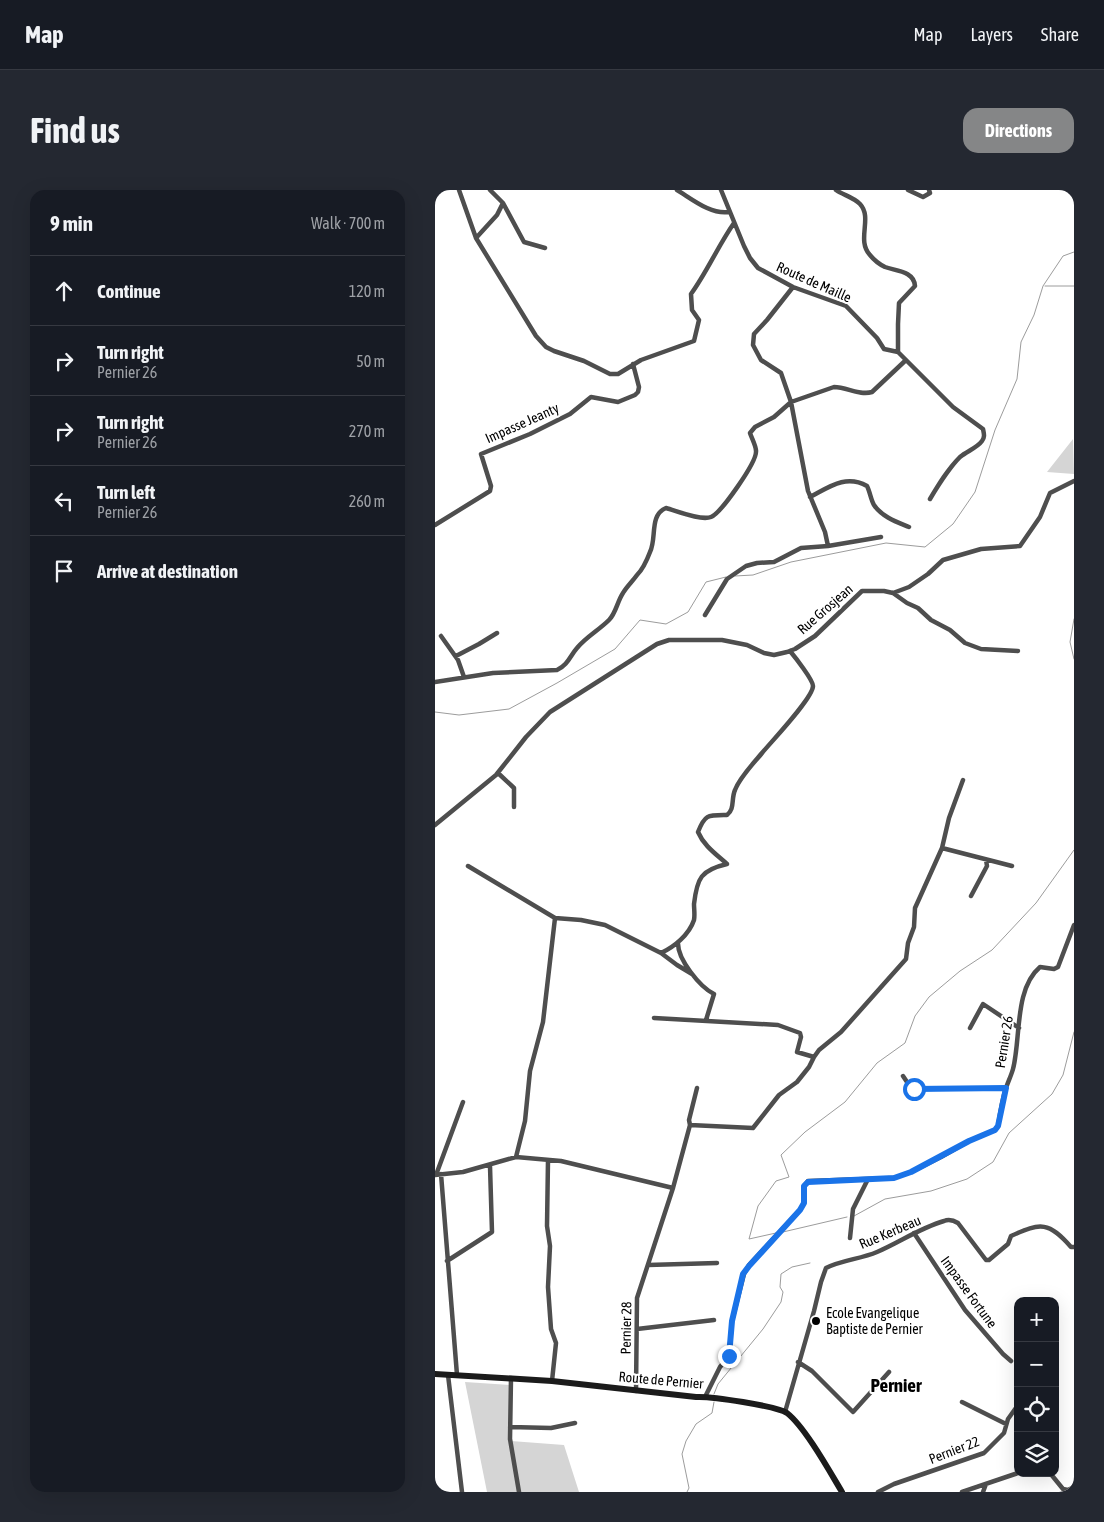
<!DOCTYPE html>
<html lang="en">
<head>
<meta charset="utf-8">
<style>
	:root { --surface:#171b24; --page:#242831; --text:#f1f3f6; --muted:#9ea1a6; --line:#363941; --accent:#858687 }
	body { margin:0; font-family:"Asap Condensed",sans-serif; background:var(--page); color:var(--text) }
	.controls { position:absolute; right:15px; bottom:15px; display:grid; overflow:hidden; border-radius:10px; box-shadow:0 5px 20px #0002 }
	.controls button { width:45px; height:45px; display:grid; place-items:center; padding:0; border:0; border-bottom:1px solid var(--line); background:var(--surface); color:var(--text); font:25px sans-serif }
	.stop { position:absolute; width:15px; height:15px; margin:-11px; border:4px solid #1a73e8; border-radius:50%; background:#fff }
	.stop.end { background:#1a73e8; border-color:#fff; box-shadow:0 1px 5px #0008 }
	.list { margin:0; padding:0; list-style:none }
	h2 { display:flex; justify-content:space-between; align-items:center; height:65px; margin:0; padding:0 20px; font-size:21px }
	h2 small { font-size:16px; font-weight:400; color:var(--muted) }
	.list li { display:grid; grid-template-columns:32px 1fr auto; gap:15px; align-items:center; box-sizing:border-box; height:70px; padding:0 20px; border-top:1px solid var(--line) }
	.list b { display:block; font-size:19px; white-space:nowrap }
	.list p { margin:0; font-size:16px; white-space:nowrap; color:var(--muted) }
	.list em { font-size:16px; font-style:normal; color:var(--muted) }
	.icon { flex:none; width:28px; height:28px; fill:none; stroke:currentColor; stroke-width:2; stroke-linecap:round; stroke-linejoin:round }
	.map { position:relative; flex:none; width:639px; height:1302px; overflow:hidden; border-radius:15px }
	header { display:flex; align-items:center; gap:30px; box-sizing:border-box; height:70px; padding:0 25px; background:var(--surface); border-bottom:1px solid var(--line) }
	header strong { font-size:24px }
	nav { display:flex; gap:28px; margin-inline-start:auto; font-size:18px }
	.intro { display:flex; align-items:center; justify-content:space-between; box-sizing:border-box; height:120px; padding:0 30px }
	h1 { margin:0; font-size:35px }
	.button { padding:12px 22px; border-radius:15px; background:var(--accent); color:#fff; font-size:18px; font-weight:700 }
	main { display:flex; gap:30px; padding:0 30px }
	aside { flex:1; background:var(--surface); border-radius:15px; box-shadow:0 5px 20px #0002 }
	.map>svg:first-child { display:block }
	.green { fill:#d5d5d5 }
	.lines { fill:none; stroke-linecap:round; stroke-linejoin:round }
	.stream { stroke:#9c9c9c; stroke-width:1 }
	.street { stroke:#4e4e4e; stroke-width:4.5 }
	.secondary { stroke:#1b1b1b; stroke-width:6 }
	.route { stroke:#1a73e8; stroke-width:6 }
	.poi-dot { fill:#000; stroke:#fff; stroke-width:2 }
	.labels { text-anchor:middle; stroke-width:4; stroke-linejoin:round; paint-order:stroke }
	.street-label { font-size:14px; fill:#000; stroke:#fff }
	.poi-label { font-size:14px; fill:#000; stroke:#fff; text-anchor:start }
	.district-label { font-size:19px; font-weight:bold; fill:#000; stroke:#fff }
</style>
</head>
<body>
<header>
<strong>Map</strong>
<nav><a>Map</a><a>Layers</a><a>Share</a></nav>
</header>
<div class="intro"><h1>Find us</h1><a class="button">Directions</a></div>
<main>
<aside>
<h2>9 min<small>Walk · 700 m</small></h2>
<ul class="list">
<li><svg class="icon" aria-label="ahead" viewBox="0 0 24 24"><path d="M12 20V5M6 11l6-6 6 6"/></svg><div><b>Continue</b></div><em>120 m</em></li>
<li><svg class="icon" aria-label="right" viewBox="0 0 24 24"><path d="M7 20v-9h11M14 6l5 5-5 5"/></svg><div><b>Turn right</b><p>Pernier 26</p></div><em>50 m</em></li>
<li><svg class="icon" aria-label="right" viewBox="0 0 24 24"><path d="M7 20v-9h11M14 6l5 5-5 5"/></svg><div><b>Turn right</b><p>Pernier 26</p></div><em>270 m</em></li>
<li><svg class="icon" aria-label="left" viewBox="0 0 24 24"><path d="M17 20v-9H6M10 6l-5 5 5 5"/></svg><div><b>Turn left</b><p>Pernier 26</p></div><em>260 m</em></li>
<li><svg class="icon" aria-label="arrive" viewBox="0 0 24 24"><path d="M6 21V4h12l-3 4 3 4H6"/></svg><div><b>Arrive at destination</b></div></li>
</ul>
</aside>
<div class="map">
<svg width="639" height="1302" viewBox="0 0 639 1302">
	<rect width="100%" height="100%" fill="#fff"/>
	<path class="green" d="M638 249 639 284 612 282Z
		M30 1192 76 1195V1251L129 1255 144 1302H52Z"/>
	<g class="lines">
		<path class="stream" d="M610 96H639
			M300 386 318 385 356 372 451 353 490 357 518 334 540 302 560 240 582 189 586 152 599 125 608 96 628 66 639 62
			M639 429 635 452 639 469
			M0 522 24 525 74 519 122 493 180 459 205 430 231 434 253 422 271 392 291 387
			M419 1026 450 1009 496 1001 532 989 558 972 574 943 617 904 628 885 639 842
			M348 1042 412 1027
			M341 1043 314 1049 323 1016 341 991 354 987 346 965 370 942 410 912 442 873 470 853 480 826 494 807 525 781 557 760 601 713 639 660
			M279 1204 283 1194 328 1139 346 1112 348 1102 345 1097 346 1084 357 1077 375 1073
			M252 1302 254 1298 247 1264 251 1251 261 1234 277 1223 279 1212"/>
		<path class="street" d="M24 0 41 48 101 146 111 157 119 161 149 171 175 184H183L206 170 259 151 264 130 257 120 256 104C272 82 283 56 299 33
			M242 0C257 9 276 25 294 22
			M286 0 309 56 315 68 323 78 358 97 411 116 442 148 449 159 463 162
			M401 0C408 5 418 7 425 14 438 28 421 50 435 65 439 70 444 74 450 77 461 81 479 81 480 96L464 113 463 134V162
			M473 0 488 7 495 3 494 0
			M68 13 89 52 110 58
			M41 48 62 25 68 13 55 0
			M463 162 518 217 548 239C549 244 550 247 547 251 542 258 532 261 525 267 513 279 504 294 495 309
			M375 307C394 297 411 284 432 296 435 302 436 310 439 315 447 327 462 332 474 337
			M0 335 55 301 56 296 46 264 95 244 135 224 156 207 183 212 200 205 203 202 204 197 198 174
			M393 356 446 347
			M458 403 472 413 483 418 496 430 515 440 530 453 546 459 583 461
			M270 425 292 389 311 376 322 373 339 372 366 358 393 356 390 342 373 301 356 212 346 183 326 170 318 155 319 144 332 130 358 97
			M6 446 23 470 29 487
			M21 466 44 454 62 443
			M0 492 58 483 122 480C133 475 135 466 142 458 151 447 164 440 174 430 181 423 182 412 188 403 192 396 197 392 202 385 208 379 212 370 215 362 222 348 214 325 231 318 242 321 266 331 276 327 286 323 322 272 321 261 321 256 317 249 315 243L320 237 339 227 356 212 399 197C412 197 425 206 437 202L471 170
			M63 583 79 598V617
			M0 635 61 585 91 547 115 522 222 454 234 450H287L312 455 329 463 339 465 352 462 360 459 380 446 427 401H449L458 403 474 397 493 384 508 370 546 359 585 356 605 327 615 303 639 291
			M507 658 577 676
			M33 676 120 728 146 730 170 735 226 763 242 775 257 784
			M536 706 552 676 551 670
			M243 752C242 769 265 797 279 804L271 830
			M226 763C239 757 254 745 259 730 260 725 259 719 259 714 262 688 266 680 292 674 281 664 269 656 263 642 270 624 273 625 292 625 300 619 296 609 300 600 305 587 318 574 327 563 336 552 378 508 378 496 378 490 360 467 355 461
			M219 828 343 835 365 843 366 847 362 862 379 867
			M535 838 548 814 584 838
			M468 886 476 898 479 899 571 898
			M255 935 254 930 262 898
			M81 967 90 931 95 881 108 832 120 728
			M113 970 112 1036 115 1056 113 1097 116 1139 121 1153 117 1191
			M6 984 22 1185
			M0 985 28 982 81 967 126 971 238 998 255 935 318 938 344 905 362 892 374 877 379 867 384 860 406 842 471 769 473 753 479 737 480 718 485 707 507 658 514 628 528 590
			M1 985 28 912
			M479 1043 530 1120 568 1164 576 1171
			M415 1048 418 1019 433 989
			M12 1071 57 1042 55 976
			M213 1075 282 1073
			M202 1139 279 1130
			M363 1172 377 1181 418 1222 454 1182
			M13 1185 27 1302
			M76 1188 75 1249 84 1302
			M201 1201 202 1108 238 998
			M270 1207 285 1177 294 1166 297 1131 309 1084 314 1075 365 1020 369 1013V996L373 991 459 988 476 982 506 967 534 951 560 940 563 936C565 923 567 910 571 898 573 892 576 886 578 879 586 849 579 799 605 777L619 779 623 777 639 735
			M527 1212 571 1234
			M620 1220H621
			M350 1222 379 1121 386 1092 391 1078C407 1070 426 1069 442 1062 465 1052 485 1038 509 1031 514 1029 518 1030 523 1033L551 1070H554L573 1054 576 1046C606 1032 614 1032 636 1057H639
			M75 1237 116 1238 140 1233
			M615 1283 628 1299 633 1300 639 1297
			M443 1302 459 1294 549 1263 569 1243 573 1229 583 1215
			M527 1302 583 1283
			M548 1302 551 1294"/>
		<path class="secondary" d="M0 1184 117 1191 261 1207C276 1206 341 1216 352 1223 370 1237 395 1282 407 1302"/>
	</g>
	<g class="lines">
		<path class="route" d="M294 1166 297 1131 308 1084 314 1076 365 1020 369 1013V996L373 992 459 988 476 982 534 951 560 940 563 936 571 898 479 899"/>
	</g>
	<circle class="poi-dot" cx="381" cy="1131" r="5"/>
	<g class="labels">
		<g class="street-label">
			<text transform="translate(379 92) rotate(24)" y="5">Route de Maille</text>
			<text transform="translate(87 233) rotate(-24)" y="5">Impasse Jeanty</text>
			<text transform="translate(390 419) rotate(-41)" y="5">Rue Grosjean</text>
			<text transform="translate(569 852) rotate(-81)" y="5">Pernier 26</text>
			<text transform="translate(455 1042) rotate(-23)" y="5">Rue Kerbeau</text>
			<text transform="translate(534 1102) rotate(54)" y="5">Impasse Fortune</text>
			<text transform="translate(191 1138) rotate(-89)" y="5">Pernier 28</text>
			<text transform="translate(226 1190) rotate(5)" y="5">Route de Pernier</text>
			<text transform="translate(519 1260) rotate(-21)" y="5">Pernier 22</text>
		</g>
		<g class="poi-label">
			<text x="391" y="1128">Ecole Evangelique<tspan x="391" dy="16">Baptiste de Pernier</tspan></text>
		</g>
		<g class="district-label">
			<text x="461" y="1202">Pernier</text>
		</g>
	</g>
</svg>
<div class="controls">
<button>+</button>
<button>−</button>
<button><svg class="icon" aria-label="locate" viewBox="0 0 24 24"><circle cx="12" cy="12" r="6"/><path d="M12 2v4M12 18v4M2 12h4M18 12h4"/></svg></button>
<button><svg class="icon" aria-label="layers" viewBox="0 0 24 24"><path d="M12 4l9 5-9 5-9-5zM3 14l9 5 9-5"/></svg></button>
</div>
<div class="stop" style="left:479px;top:899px"></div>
<div class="stop end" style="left:294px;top:1166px"></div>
</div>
</main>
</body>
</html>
